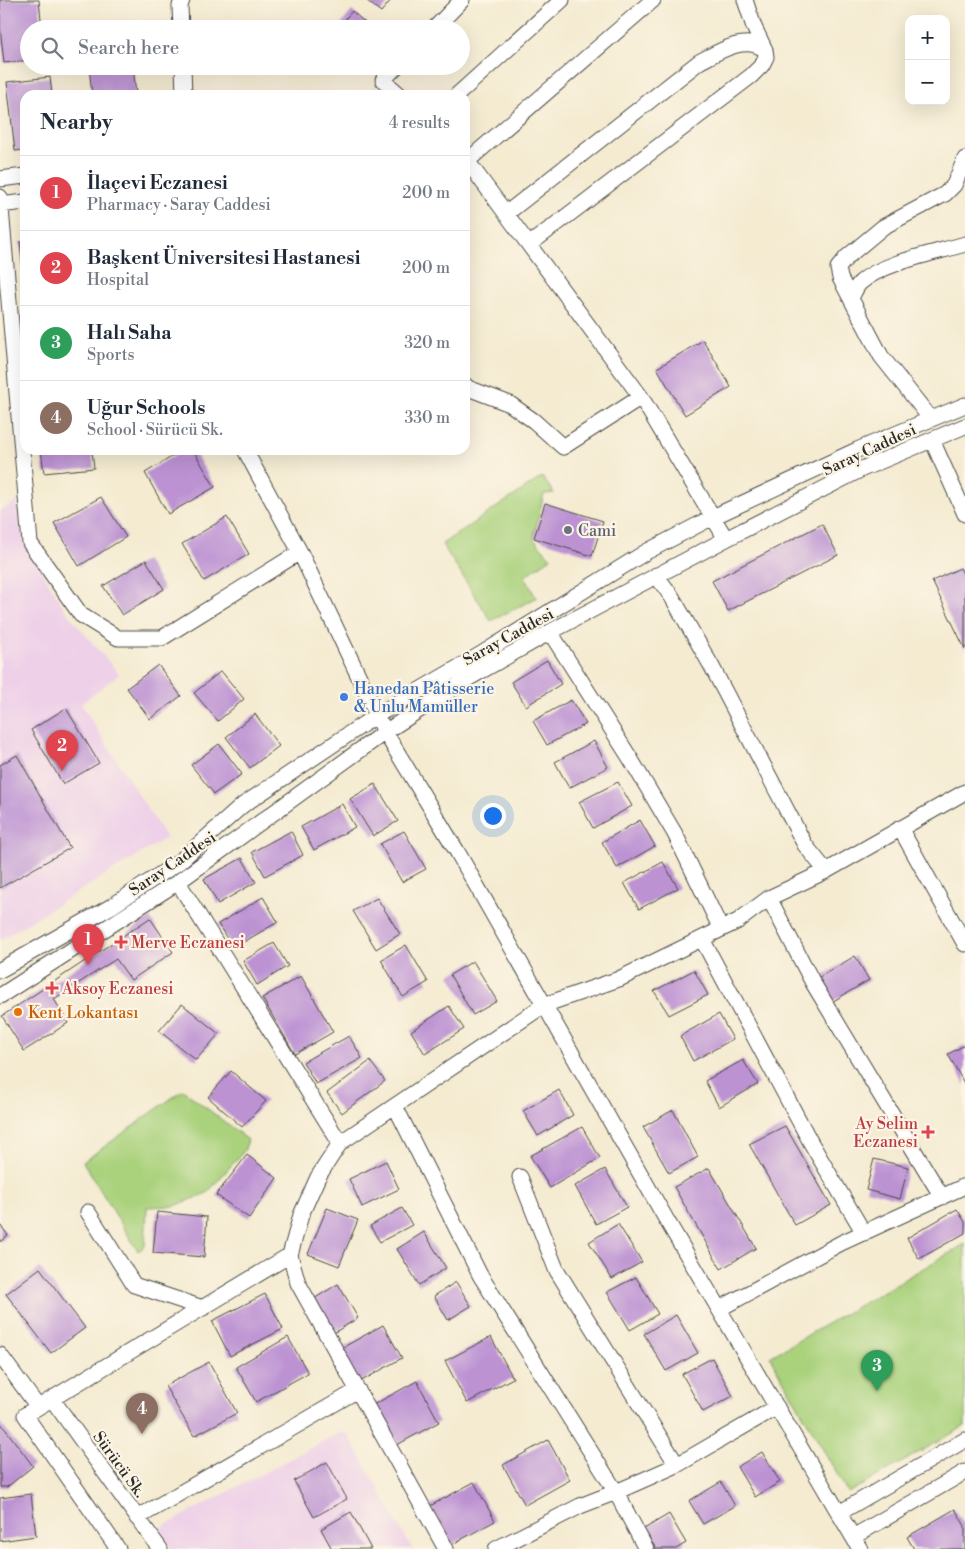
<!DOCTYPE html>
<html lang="en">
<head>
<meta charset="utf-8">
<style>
	:root { --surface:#fff; --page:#f6f6f7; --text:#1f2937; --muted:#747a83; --line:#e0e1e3; --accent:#0f766e }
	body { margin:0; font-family:"Libre Bodoni",serif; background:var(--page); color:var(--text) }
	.controls { position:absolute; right:15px; top:15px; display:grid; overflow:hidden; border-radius:10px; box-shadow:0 5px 20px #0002 }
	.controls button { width:45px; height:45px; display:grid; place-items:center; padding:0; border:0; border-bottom:1px solid var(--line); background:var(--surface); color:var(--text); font:25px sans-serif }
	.you { position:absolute; left:492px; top:815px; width:18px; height:18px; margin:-12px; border:4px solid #fff; border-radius:50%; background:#1a73e8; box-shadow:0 0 0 8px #1a73e833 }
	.badge { display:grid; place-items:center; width:32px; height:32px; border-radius:50%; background:var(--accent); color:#fff; font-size:16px; font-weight:700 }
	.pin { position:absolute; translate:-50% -41px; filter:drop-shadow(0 1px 2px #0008) }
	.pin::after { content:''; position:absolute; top:26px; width:18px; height:15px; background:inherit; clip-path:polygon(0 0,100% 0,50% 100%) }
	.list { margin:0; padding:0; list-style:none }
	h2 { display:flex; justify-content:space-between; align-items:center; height:65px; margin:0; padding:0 20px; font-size:21px }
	h2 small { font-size:16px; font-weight:400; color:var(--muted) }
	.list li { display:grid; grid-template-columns:32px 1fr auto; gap:15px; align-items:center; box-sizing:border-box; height:75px; padding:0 20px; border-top:1px solid var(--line) }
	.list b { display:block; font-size:19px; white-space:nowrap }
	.list p { margin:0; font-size:16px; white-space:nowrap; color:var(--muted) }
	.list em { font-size:16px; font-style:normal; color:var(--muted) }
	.icon { flex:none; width:28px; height:28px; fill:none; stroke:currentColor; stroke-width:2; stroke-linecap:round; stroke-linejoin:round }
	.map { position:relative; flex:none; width:965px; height:1549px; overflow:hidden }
	.search { position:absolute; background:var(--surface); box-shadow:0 5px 20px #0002; left:20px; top:20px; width:450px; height:55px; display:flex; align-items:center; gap:12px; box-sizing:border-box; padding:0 18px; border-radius:28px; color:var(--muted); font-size:19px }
	.panel { position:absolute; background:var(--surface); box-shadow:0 5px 20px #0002; left:20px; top:90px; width:450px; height:365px; border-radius:15px }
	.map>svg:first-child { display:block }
	.built { fill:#eed0e8 }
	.green { fill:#aad27d; stroke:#6a7e54 }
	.building { fill:#bc92d3 }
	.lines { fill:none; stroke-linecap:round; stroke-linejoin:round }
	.minor-casing { stroke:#494844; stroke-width:17 }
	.minor { stroke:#fff; stroke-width:15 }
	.worship-dot { fill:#6b7280; stroke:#fcf5e5; stroke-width:2 }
	.shop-dot { fill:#3f7fe0; stroke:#fcf5e5; stroke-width:2 }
	.health-dot { fill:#e0444e; stroke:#fcf5e5; stroke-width:2 }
	.food-dot { fill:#e8710a; stroke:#fcf5e5; stroke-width:2 }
	.labels { text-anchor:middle; stroke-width:4.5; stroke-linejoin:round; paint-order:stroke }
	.street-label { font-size:16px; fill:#2b2b2b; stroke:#fcf5e5 }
	.worship-label { font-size:16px; fill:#5b616d; stroke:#fcf5e5; text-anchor:start }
	.shop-label { font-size:16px; fill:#366cbe; stroke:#fcf5e5; text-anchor:start }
	.health-label { font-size:16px; fill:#be3a42; stroke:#fcf5e5; text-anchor:start }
	.food-label { font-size:16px; fill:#c56008; stroke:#fcf5e5; text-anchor:start }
</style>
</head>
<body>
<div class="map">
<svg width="965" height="1549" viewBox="0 0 965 1549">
	<rect width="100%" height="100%" fill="#fcf5e5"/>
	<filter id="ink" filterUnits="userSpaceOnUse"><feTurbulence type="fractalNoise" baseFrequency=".02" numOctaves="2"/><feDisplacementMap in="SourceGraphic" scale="10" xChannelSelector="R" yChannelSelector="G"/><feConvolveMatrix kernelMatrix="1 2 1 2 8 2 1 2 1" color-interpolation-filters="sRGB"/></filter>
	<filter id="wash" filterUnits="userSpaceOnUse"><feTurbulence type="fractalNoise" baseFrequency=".0096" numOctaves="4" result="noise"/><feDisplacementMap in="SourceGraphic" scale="20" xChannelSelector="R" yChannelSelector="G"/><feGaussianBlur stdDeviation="1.12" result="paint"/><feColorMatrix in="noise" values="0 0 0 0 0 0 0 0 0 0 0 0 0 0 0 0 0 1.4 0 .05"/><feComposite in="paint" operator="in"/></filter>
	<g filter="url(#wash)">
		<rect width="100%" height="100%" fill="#f4ebd1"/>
		<path class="built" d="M17 501 22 531 36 561 65 610 119 674 81 704 166 838 0 940V511Z
			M339 1433 348 1434 412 1549H172L158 1529Z"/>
		<path class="green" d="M542 477 554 493 544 494 533 538 551 558 525 576 536 598 491 621 442 544Z
			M183 1090 248 1140 244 1151 207 1193 175 1206 147 1207 145 1246 138 1251 83 1162Z
			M965 1244V1426L848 1493 770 1357Z"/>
		<g id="blocks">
			<path class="building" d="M0 0H39L42 29H29V60L4 63 0 27Z
				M366 0H391L381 12Z
				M352 11 372 29H337Z
				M89 66H133L136 95H92Z
				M50 77 52 95H25V150L15 151 7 82Z
				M20 242H25V277H24Z
				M703 340 731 387 685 415 657 368Z
				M41 450H92L94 468 44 473Z
				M183 450H193L215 487 168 514 145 473Z
				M101 497 126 537 79 566 54 523Z
				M545 503 603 521 592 556 534 538Z
				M227 517 249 554 204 581 182 544Z
				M822 524 838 555 728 611 712 581Z
				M146 560 164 589 122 615 103 586Z
				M960 568 965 577V649L932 581Z
				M547 660 561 684 526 706 511 682Z
				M158 665 181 696 150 719 127 688Z
				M221 671 244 699 218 721 194 693Z
				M571 700 586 724 547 745 533 721Z
				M66 708 99 763 63 784 31 730Z
				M255 714 279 746 250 768 226 737Z
				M594 741 608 767 569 788 555 762Z
				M219 744 242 774 214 794 191 765Z
				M17 755 70 848 0 888V765Z
				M618 782 632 806 593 828 579 802Z
				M375 784 398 821 373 836 350 799Z
				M342 804 355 827 314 850 301 827Z
				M640 820 655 846 617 868 602 842Z
				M291 831 303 855 265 876 252 852Z
				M404 831 426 869 402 882 380 844Z
				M242 858 256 882 218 904 204 879Z
				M663 862 678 888 639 909 624 883Z
				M263 897 278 922 233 948 218 924Z
				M377 898 400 934 376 949 353 911Z
				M150 918 173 952 131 980 116 959 54 999 68 1023 24 1051 2 1016Z
				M274 943 288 966 257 985 243 961Z
				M406 945 428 982 403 997 381 960Z
				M855 956 869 980 830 1003 816 979Z
				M473 961 497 1001 473 1015 450 975Z
				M694 970 708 995 669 1015 654 991Z
				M301 976 333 1032 295 1054 262 998Z
				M182 1004 219 1034 196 1060 159 1031Z
				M449 1006 464 1029 425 1054 411 1031Z
				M719 1014 733 1039 693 1061 680 1036Z
				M349 1036 362 1058 316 1084 303 1062Z
				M965 1045V1085L948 1054Z
				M743 1060 758 1084 719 1107 705 1081Z
				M370 1061 385 1081 342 1113 327 1093Z
				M231 1071 266 1101 242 1127 208 1097Z
				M559 1090 573 1115 538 1136 523 1111Z
				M673 1110 698 1157 669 1173 643 1127Z
				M785 1126 831 1205 795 1225 749 1144Z
				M582 1127 600 1158 550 1188 530 1156Z
				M247 1155 277 1178 249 1218 216 1195Z
				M874 1159 908 1167 900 1199 866 1190Z
				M386 1161 399 1189 362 1207 349 1179Z
				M709 1168 756 1248 721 1269 674 1187Z
				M605 1169 627 1207 596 1224 575 1186Z
				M327 1208 358 1220 339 1266 308 1254Z
				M402 1208 412 1225 380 1242 370 1226Z
				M957 1209 965 1222V1233L919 1259 907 1238Z
				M157 1212 207 1217 204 1257 153 1253Z
				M618 1224 642 1262 612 1279 589 1242Z
				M0 1225 8 1235 0 1242Z
				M424 1232 446 1268 419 1285 397 1249Z
				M40 1268 85 1328 51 1353 6 1294Z
				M636 1277 658 1314 630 1330 607 1292Z
				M456 1282 471 1306 448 1320 434 1296Z
				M338 1284 358 1318 332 1334 312 1300Z
				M265 1294 283 1329 230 1356 212 1321Z
				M676 1315 698 1353 666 1371 644 1334Z
				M383 1325 402 1358 358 1383 340 1349Z
				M288 1337 308 1373 256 1402 236 1367Z
				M491 1337 513 1378 467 1403 445 1361Z
				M712 1358 733 1396 703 1412 682 1374Z
				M209 1362 237 1413 194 1436 165 1386Z
				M417 1381 439 1422 395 1446 373 1405Z
				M0 1422 33 1466 7 1487H0Z
				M548 1440 570 1480 525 1505 503 1465Z
				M762 1452 780 1482 755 1497 737 1467Z
				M327 1462 347 1499 314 1517 294 1481Z
				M474 1482 495 1521 451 1545 430 1506Z
				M721 1482 735 1506 703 1524 689 1501Z
				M31 1494 36 1536 0 1541V1498Z
				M955 1509 965 1526V1549H914L907 1537Z
				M351 1512 371 1549H332L321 1529Z
				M669 1514 686 1543 676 1549H656L644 1529Z"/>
		</g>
	</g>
	<g filter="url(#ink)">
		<use href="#blocks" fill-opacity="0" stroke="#494844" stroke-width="1"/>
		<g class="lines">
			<g class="minor-casing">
				<path id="minor" d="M181 29 180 6 182 0
					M434 29 462 0
					M183 66 184 95
					M397 66 383 80 400 95
					M457 95 562 0
					M465 158 641 397 726 539
					M465 163 653 0
					M0 179 25 176
					M0 197 30 543 81 615 118 638H162L300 552
					M0 205 25 202
					M507 213 699 62C718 52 746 34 765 50
					M530 244 751 76 762 65 766 57 765 50 754 27 745 0
					M851 298C854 293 856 286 861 282 884 262 936 253 965 244
					M465 385 468 388 510 404 534 421 563 447 641 397
					M931 419 881 356 840 278 838 268 847 257 883 227 945 194 954 185 965 159
					M932 440 965 514
					M245 450 300 552 385 732 458 853 666 1219 860 1549
					M656 575 672 597 712 667 805 845 826 871
					M550 632 630 758 675 834 721 929
					M900 828 965 944
					M178 882 340 1143
					M769 898 813 983 942 1197
					M702 939 811 1143 864 1233
					M0 970 112 906 179 862 243 805 377 715 483 653 646 552 713 517 857 450 965 405
					M0 996 178 882 385 732 469 678 550 632 726 539 862 469 965 426
					M395 1106 480 1275 616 1492 580 1506 496 1549
					M520 1177 556 1269 677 1465
					M88 1212 134 1285 203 1308
					M719 1309 841 1243 965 1186
					M0 1355 38 1407
					M52 1399 160 1549
					M839 1513 965 1440
					M137 1518 358 1390
					M853 1537 965 1472
					M118 1549 25 1415 290 1255
					M446 1549 298 1283 290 1255 301 1215 318 1177 340 1143 544 1005 619 979 738 921 769 898 826 871 965 792
					M646 1549 616 1492 677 1465 777 1407"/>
			</g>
			<use href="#minor" class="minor"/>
		</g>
	</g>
	<circle class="worship-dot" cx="568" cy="530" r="5"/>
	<circle class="shop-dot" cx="344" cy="697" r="5"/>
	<g class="health-dot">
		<path d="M118.5 934.5h5v5h5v5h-5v5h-5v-5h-5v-5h5z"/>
		<path d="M49.5 980.5h5v5h5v5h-5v5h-5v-5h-5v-5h5z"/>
		<path d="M925.5 1124.5h5v5h5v5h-5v5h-5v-5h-5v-5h5z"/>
	</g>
	<circle class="food-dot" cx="18" cy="1012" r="5"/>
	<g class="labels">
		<g class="street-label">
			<text transform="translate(869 449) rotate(-25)" y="6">Saray Caddesi</text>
			<text transform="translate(508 636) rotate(-29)" y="6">Saray Caddesi</text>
			<text transform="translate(172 863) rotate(-34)" y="6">Saray Caddesi</text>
			<text transform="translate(120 1464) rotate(54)" y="6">Sürücü Sk.</text>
		</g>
		<g class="worship-label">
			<text x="578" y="536">Cami</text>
		</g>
		<g class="shop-label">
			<text x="354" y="694">Hanedan Pâtisserie<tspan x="354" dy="18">&amp; Unlu Mamüller</tspan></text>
		</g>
		<g class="health-label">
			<text x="131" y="948">Merve Eczanesi</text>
			<text x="62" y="994">Aksoy Eczanesi</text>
			<text x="918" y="1129" text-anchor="end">Ay Selim<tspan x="918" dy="18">Eczanesi</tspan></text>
		</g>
		<g class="food-label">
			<text x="28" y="1018">Kent Lokantası</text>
		</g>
	</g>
</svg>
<div class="controls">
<button>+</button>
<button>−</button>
</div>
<div class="you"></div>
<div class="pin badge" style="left:88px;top:965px;background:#e0444e">1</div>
<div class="pin badge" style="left:62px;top:771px;background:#e0444e">2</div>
<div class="pin badge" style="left:877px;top:1391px;background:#2e9e5b">3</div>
<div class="pin badge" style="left:142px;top:1434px;background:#8d6e63">4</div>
<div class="search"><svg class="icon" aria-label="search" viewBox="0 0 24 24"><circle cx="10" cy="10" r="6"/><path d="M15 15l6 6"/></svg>Search here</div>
<section class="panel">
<h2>Nearby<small>4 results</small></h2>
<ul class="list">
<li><span class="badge" style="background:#e0444e">1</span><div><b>İlaçevi Eczanesi</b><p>Pharmacy · Saray Caddesi</p></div><em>200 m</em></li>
<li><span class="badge" style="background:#e0444e">2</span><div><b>Başkent Üniversitesi Hastanesi</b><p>Hospital</p></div><em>200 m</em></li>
<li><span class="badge" style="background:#2e9e5b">3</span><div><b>Halı Saha</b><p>Sports</p></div><em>320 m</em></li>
<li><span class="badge" style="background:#8d6e63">4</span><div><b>Uğur Schools</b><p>School · Sürücü Sk.</p></div><em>330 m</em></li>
</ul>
</section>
</div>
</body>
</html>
